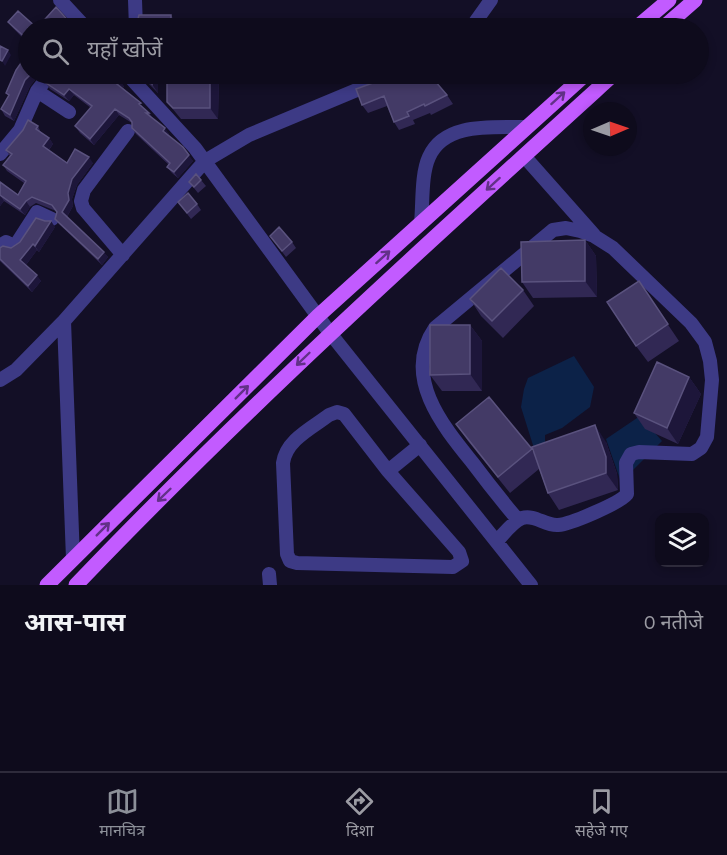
<!DOCTYPE html>
<html lang="hi">
<head>
<meta charset="utf-8">
<style>
	:root { --surface:#0e0b1c; --page:#1c1929; --text:#f1f3f6; --muted:#9b9ba3; --line:#2e2b3b; --accent:#8c9099 }
	body { margin:0; font-family:Karla,"Noto Sans Devanagari",sans-serif; background:var(--page); color:var(--text) }
	.controls { position:absolute; right:18px; bottom:18px; display:grid; overflow:hidden; border-radius:12px; box-shadow:0 3px 9px #0003 }
	.controls button { width:54px; height:54px; display:grid; place-items:center; padding:0; border:0; border-bottom:2px solid var(--line); background:var(--surface); color:var(--text); font:30px sans-serif }
	.compass { position:absolute; left:583px; top:102px; width:54px; height:54px; border-radius:50%; background:var(--surface); box-shadow:0 3px 9px #0003; rotate:88deg }
	.list { margin:0; padding:0; list-style:none }
	h2 { display:flex; justify-content:space-between; align-items:center; height:78px; margin:0; padding:0 24px; font-size:26px }
	h2 small { font-size:20px; font-weight:400; color:var(--muted) }
	.icon { flex:none; width:33px; height:33px; fill:none; stroke:currentColor; stroke-width:2; stroke-linecap:round; stroke-linejoin:round }
	.map { position:relative; flex:none; width:727px; height:585px; overflow:hidden }
	.search { position:absolute; background:var(--surface); box-shadow:0 3px 9px #0003; left:18px; right:18px; top:18px; height:66px; display:flex; align-items:center; gap:15px; box-sizing:border-box; padding:0 21px; border-radius:33px; color:var(--muted); font-size:22px }
	.sheet { height:186px; background:var(--surface) }
	nav { display:flex; justify-content:space-around; align-items:center; box-sizing:border-box; height:84px; border-top:2px solid var(--line); background:var(--surface); font-size:16px; color:var(--muted) }
	nav a { display:grid; justify-items:center; gap:3px }
	nav .on { color:var(--accent) }
	.map>svg:first-child { display:block }
	.water { fill:#0c2248 }
	.lines { fill:none; stroke-linecap:round; stroke-linejoin:round }
	.minor { stroke:#3d3a85; stroke-width:14 }
	.major { stroke:#c25bff; stroke-width:15 }
	.wall { fill:#312854 }
	.shaded-wall { fill:#1d163a }
	.building { fill:#433a66; stroke:#5a527e; stroke-width:1.5 }
	.oneway { stroke:#623188 }
</style>
</head>
<body>
<div class="map">
<svg width="727" height="585" viewBox="0 0 727 585">
	<rect width="100%" height="100%" fill="#130f26"/>
	<path class="water" d="M574 356 594 387 590 407 562 428 545 435V444L537 458 521 407 524 389 528 378Z
		M640 416 662 441 621 482 606 439Z"/>
	<g class="lines">
		<path class="minor" d="M60 0 86 28
			M135 0 136 28
			M471 28 491 0
			M127 74 195 148 330 333 531 585
			M37 91 69 112
			M0 154 20 130 37 91 50 74
			M524 156 594 235
			M421 223C423 204 421 174 429 157 445 121 495 128 527 127
			M0 246 6 242 12 245 17 243 37 212 52 219
			M123 255 83 208 81 201 84 190 128 131
			M64 321 73 559
			M0 380 16 370 64 321 205 161 249 135 395 74
			M388 471 344 414 337 412 329 415C312 428 286 440 283 463L287 554 290 561 297 563 453 567 462 561 459 552 388 471 420 445
			M497 541C504 534 512 522 522 518 535 514 545 526 558 525 571 524 620 503 627 494L626 463 631 454 639 452 692 454 701 448 707 437 712 380 710 361 705 342 691 323 613 248 594 236 580 231 566 228 553 230 435 328C402 376 442 425 472 462 487 482 502 501 518 520
			M269 574 270 585"/>
		<path class="major" d="M636 28 669 0
			M663 28 695 0
			M47 585 318 316 586 74
			M76 585C247 406 431 240 614 74"/>
	</g>
	<path class="wall" d="M8 22 37 28 73 26 75 28H28V43L13 28Z
		M177 24V28H138L136 26Z
		M28 74H40L30 86 14 121 5 116 1 109 9 96 6 93Z
		M158 74V93L149 84 143 76Z
		M167 74H217L219 75 218 119H181L167 102Z
		M46 83 124 86 123 88 149 113 153 119 169 134 168 135 193 161 178 178 172 173 167 167 169 165 136 134 132 128V123L119 115 94 145 80 133 75 126 91 108 74 95 69 101 50 89Z
		M356 89 447 95 453 104 431 115 430 113 413 120 415 124 399 130 394 122 387 106 368 113 362 105Z
		M38 126 41 133 49 138 53 144 49 150 67 163H93L77 185 72 199 73 206 67 217 108 257 102 265 59 224 55 219 57 212 56 211 36 203 30 207 25 215 4 201 0 206V182L18 195 24 183 7 171 3 165 10 156 6 150Z
		M201 180 206 186 198 193 189 182Z
		M178 202 197 204 201 210 191 219Z
		M55 227 39 252 37 250 26 265 41 281 32 292 0 261V248H11L20 242Z
		M270 236 292 242 296 248 286 257Z
		M585 240 596 256 597 297 533 298 522 282Z
		M523 290 534 306 503 338 481 316 470 299Z
		M650 298 679 341 648 362 636 346Z
		M470 325 482 341V391H442L430 375Z
		M689 377 701 394 678 444 645 429 634 413Z
		M489 397 534 453 606 442 617 474 618 490 559 510 548 493 539 469 510 493 468 441 456 424Z"/>
	<path class="shaded-wall" d="M171 15 177 24V28H171Z
		M8 50 11 55 5 66 2 61Z
		M31 74H40L30 86 14 121 10 115 25 80Z
		M152 74H158V93L152 84Z
		M210 74H217L219 75 218 119 210 108Z
		M120 80 124 86 121 90 117 84Z
		M69 89 74 95 69 101 64 95Z
		M115 109 119 115 94 145 90 139Z
		M165 128 169 134 167 137 163 131Z
		M49 138 53 144 47 152 43 146Z
		M189 155 193 161 178 178 174 172Z
		M89 157 93 163 77 185 72 199 73 206 66 218 62 212 72 179Z
		M0 195 4 201 0 206Z
		M26 201 30 207 25 215 20 209Z
		M51 221 55 227 39 252 35 246Z
		M585 240 596 256 597 297 585 281Z
		M33 244 37 250 25 266 20 260Z
		M104 252 108 257 102 265 98 259Z
		M37 275 41 281 32 292 28 286Z
		M470 325 482 341V391L470 374Z
		M689 377 701 394 678 444 667 428Z
		M595 425 606 442 617 474 618 490 606 473Z"/>
	<path class="building" d="M56 7 73 26 72 27 74 28H28V40L8 22 18 11 37 28Z
		M139 15H171V28H143V26H136Z
		M0 46 8 50 2 61 0 60Z
		M28 53V74H31L25 80 10 115 1 109 9 95 6 93 16 70Z
		M51 74H112L120 80 117 84 141 103 139 104 149 113H146L165 128 163 131 183 147 189 155 174 172 167 167 170 163 132 128V122L129 118 115 109 90 139 75 126 92 106 69 89 64 95 46 83Z
		M143 74H152V84L143 76Z
		M167 74H210V108H173L167 102Z
		M398 74H429L447 95 425 106 424 104 407 112 409 116 394 122 384 96 362 105 356 89Z
		M28 120 38 126 36 129 49 138 43 146 67 163 75 149 89 157 72 179 68 193 69 200 62 212 104 252 98 259 55 219 57 212 52 205 32 197 26 201 20 209 0 195V182L18 195 26 181 3 165 12 154 6 150 23 130Z
		M196 174 201 180 194 187 189 182Z
		M188 193 197 204 187 213 178 202Z
		M36 218 45 221H51L35 246 33 244 20 260 37 275 28 286 0 259V248L3 246 11 248 20 242Z
		M279 227 292 242 282 251 270 236Z
		M585 240V281L522 282 521 242Z
		M501 268 523 290 492 321 470 299Z
		M639 281 668 324 636 346 607 302Z
		M430 325H470V374L430 375Z
		M657 362 689 377 667 428 634 413Z
		M489 397 532 449 498 477 456 424Z
		M595 425 606 457V473L548 493 532 447Z"/>
	<defs><path id="oneway-shaft" d="M-6 0H5M1.5-3L5.5 0L1.5 3" fill="none" stroke-width="1.6" stroke-linecap="round" stroke-linejoin="round" transform="scale(1.5)"/></defs>
	<g class="oneway">
		<use href="#oneway-shaft" transform="translate(558 98) rotate(-42)"/>
		<use href="#oneway-shaft" transform="translate(493 184) rotate(138)"/>
		<use href="#oneway-shaft" transform="translate(383 257) rotate(-42)"/>
		<use href="#oneway-shaft" transform="translate(303 359) rotate(136)"/>
		<use href="#oneway-shaft" transform="translate(242 392) rotate(-45)"/>
		<use href="#oneway-shaft" transform="translate(164 495) rotate(136)"/>
		<use href="#oneway-shaft" transform="translate(103 529) rotate(-45)"/>
	</g>
</svg>
<div class="controls">
<button><svg class="icon" aria-label="layers" viewBox="0 0 24 24"><path d="M12 4l9 5-9 5-9-5zM3 14l9 5 9-5"/></svg></button>
</div>
<svg class="compass" viewBox="-18 -18 36 36"><path d="M0-13l5 13h-10z" fill="#e53935"/><path d="M0 13l5-13h-10z" fill="#9b9ba3"/></svg>
<div class="search"><svg class="icon" aria-label="search" viewBox="0 0 24 24"><circle cx="10" cy="10" r="6"/><path d="M15 15l6 6"/></svg>यहाँ खोजें</div>
</div>
<section class="sheet">
<h2>आस-पास<small>0 नतीजे</small></h2>
<ul class="list">
</ul>
</section>
<nav>
<a class="on"><svg class="icon" aria-label="map" viewBox="0 0 24 24"><path d="M3 6l6-2 6 2 6-2v14l-6 2-6-2-6 2zM9 4v14M15 6v14"/></svg>मानचित्र</a>
<a><svg class="icon" aria-label="directions" viewBox="0 0 24 24"><path d="M12 3l9 9-9 9-9-9zM9 14v-3h6M13 9l2 2-2 2"/></svg>दिशा</a>
<a><svg class="icon" aria-label="saved" viewBox="0 0 24 24"><path d="M7 4h10v16l-5-4-5 4z"/></svg>सहेजे गए</a>
</nav>
</body>
</html>
